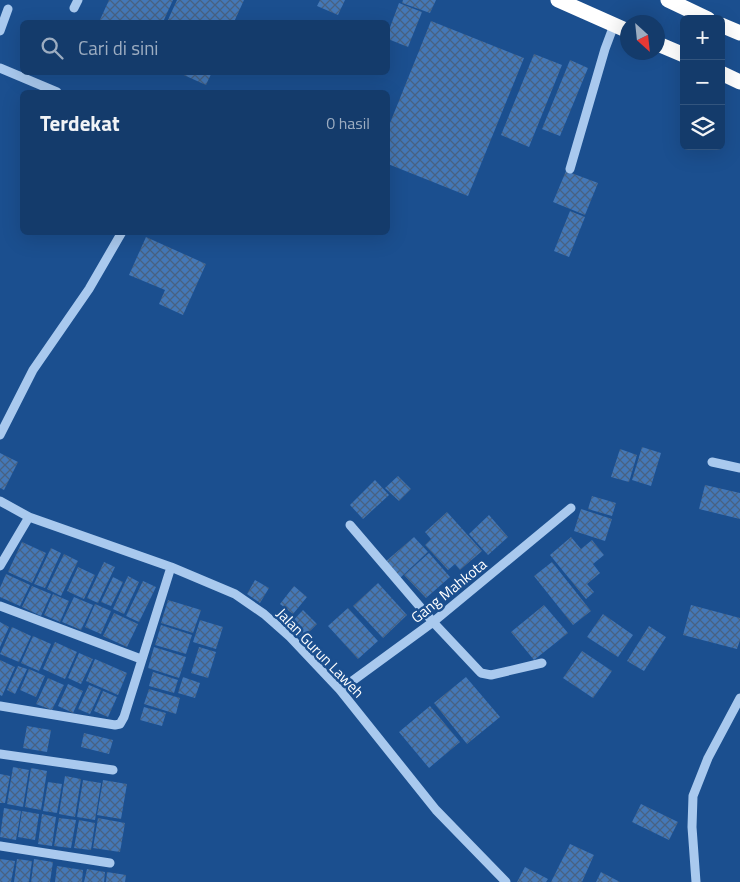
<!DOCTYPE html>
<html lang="id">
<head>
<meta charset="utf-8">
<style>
	:root { --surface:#143b6b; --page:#214673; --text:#f1f3f6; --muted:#9dadc1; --line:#33557e }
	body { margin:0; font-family:"Titillium Web",sans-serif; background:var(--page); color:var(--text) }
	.controls { position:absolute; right:15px; top:15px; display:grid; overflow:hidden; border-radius:8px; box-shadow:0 5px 20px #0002 }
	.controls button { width:45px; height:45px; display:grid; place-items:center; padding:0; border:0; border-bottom:1px solid var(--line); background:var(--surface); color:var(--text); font:25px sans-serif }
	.compass { position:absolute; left:620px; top:15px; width:45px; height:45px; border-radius:50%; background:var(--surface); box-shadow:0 5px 20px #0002; rotate:153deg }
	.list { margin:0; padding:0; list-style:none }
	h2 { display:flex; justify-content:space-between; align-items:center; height:65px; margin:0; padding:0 20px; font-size:21px }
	h2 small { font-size:16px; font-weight:400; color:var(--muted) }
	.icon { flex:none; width:28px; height:28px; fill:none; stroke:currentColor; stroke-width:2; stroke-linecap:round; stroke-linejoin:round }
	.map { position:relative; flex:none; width:740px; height:882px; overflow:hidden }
	.search { position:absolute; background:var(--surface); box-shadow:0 5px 20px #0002; left:20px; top:20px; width:370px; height:55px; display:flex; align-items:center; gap:12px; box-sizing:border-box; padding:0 18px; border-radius:8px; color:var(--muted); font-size:19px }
	.panel { position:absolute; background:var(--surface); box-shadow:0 5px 20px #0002; left:20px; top:90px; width:370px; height:145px; border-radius:8px }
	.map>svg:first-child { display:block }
	.building { fill:url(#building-cross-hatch) }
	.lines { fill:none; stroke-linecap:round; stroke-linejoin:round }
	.minor { stroke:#a9c9ee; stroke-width:9 }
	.highway { stroke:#fff; stroke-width:15 }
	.labels { text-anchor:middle; stroke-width:5; stroke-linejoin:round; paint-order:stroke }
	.street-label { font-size:15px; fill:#fff; stroke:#1b4f8f }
</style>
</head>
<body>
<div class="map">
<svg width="740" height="882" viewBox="0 0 740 882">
	<defs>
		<pattern id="building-cross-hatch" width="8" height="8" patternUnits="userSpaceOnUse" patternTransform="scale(1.25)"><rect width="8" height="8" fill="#4478b7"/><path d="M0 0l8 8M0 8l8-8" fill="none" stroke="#486282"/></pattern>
	</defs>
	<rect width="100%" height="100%" fill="#1b4f8f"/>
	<path class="building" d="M109 0H173L163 22H99Z
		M177 0H244L234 22H167Z
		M320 0H345L338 15 317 6Z
		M403 0H436L430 13 402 3Z
		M399 3 422 12 408 47 388 39V33Z
		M431 21 524 58 468 196 388 164V128Z
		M534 54 562 65 529 147 501 135Z
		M570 60 588 68 560 136 542 129Z
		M177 72H212L206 85Z
		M566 171 598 183 585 215 553 202Z
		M570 211 585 217 569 257 554 251Z
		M146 237 206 264 183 315 159 304 165 290 129 275Z
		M642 447 661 453 651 486 632 480Z
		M620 449 637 455 629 482 611 477Z
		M0 453 18 462 4 490 0 488Z
		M398 476 411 489 399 501 385 488Z
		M375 480 389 495 363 519 350 505Z
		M705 485 740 493V519L699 509Z
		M592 496 616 503 612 516 588 509Z
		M581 509 612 519 605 541 574 531Z
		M447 512 482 551 460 570 455 564 448 570 425 545 431 539 425 532Z
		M489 515 508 537 488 555 469 534Z
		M414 537 428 552 400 578 385 562Z
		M571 537 581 549 592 540 604 555 593 564 600 573 587 584 594 592 586 599 550 555Z
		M22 542 46 553 32 583 8 572Z
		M51 548 61 553 45 588 34 584Z
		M429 553 450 577 426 598 404 575Z
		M64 554 78 561 61 596 47 589Z
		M104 562 115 567 98 603 87 598Z
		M552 562 591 611 573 625 534 576Z
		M78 567 95 575 84 599 67 591Z
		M6 574 30 585 20 606 0 597V588Z
		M128 576 139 582 124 614 113 609Z
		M113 577 123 582 111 606 101 602Z
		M255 580 269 588 260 603 247 594Z
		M143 581 156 587 139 622 126 616Z
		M378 583 407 615 383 638 353 606Z
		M32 586 51 594 41 616 22 607Z
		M294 586 307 597 293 614 280 604Z
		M53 594 69 601 60 622 44 615Z
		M74 597 93 605 81 630 62 622Z
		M168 600 201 610 193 633 161 623Z
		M95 604 111 611 101 634 85 627Z
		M544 605 568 633 534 660 511 632Z
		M691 605 740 618V640L737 649 683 635Z
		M348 608 378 641 358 659 328 626Z
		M303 610 317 624 302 639 288 626Z
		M114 613 138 624 127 647 103 636Z
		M603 614 633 635 618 657 587 637Z
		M200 620 223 627 216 649 193 642Z
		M0 622 9 627 0 647Z
		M161 625 192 635 186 654 155 645Z
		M649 626 666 637 644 671 627 661Z
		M12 627 31 636 19 662 0 654Z
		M33 636 51 644 39 671 21 663Z
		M55 642 77 652 65 679 43 669Z
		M154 647 186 657 179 678 148 668Z
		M199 647 216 652 208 678 191 673Z
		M582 651 612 671 593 698 563 678Z
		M79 653 93 659 81 684 68 678Z
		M95 659 127 673 118 695 86 681Z
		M0 660 15 667 2 696 0 695Z
		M18 666 27 669 15 694 7 690Z
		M29 669 45 676 36 697 20 690Z
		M153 672 178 680 174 693 149 686Z
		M183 677 200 683 195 698 178 693Z
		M466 677 500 717 467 744 434 703Z
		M48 678 64 685 52 710 36 704Z
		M68 684 83 691 73 713 58 706Z
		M89 685 101 690 90 714 78 709Z
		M149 689 180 698 176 714 144 704Z
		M103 691 117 697 108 717 94 711Z
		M430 706 460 742 429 768 399 732Z
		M144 707 166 713 162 726 140 720Z
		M27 726 51 730 47 752 23 748Z
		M84 733 113 740 109 754 81 747Z
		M13 767 29 770 23 807 7 804Z
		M31 768 47 771 41 810 25 807Z
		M0 774 10 776 5 803H0Z
		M65 776 81 779 75 817 59 814Z
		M83 780 101 783 95 820 77 817Z
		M103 780 127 784 121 819 97 815Z
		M48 782 62 784 57 813 43 811Z
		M641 804 678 822 669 840 632 822Z
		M4 808 21 811 16 840 0 837Z
		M22 811 39 814 35 840 18 837Z
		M42 814 56 817 52 846 38 844Z
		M59 818 76 820 71 848 54 846Z
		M98 818 125 823 120 852 93 848Z
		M79 820 95 823 91 850 74 848Z
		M570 844 594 855 582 882H551Z
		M0 859 15 861 11 882H0Z
		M17 859 32 861 29 882H14Z
		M34 859 53 862 50 882H31Z
		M57 866 83 870 82 882H55Z
		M525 867 548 879 546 882H517Z
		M87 869 105 872 104 882H84Z
		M107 872 126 875 125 882H106Z
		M601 872 620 882H596Z"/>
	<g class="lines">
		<path class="minor" d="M74 8 78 0
			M0 31 8 9
			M0 68 57 92
			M570 169 605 49 614 25
			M0 435 33 370 89 289 122 232
			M712 462 740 468
			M0 501 29 517 171 567 235 594 264 614 290 637 340 690 436 810 506 882
			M350 525 433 622 481 673 491 675 542 663
			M0 566 29 517
			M0 606 141 659
			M340 690 433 622 571 508
			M0 706 115 725 120 724 124 717 171 567
			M0 754 113 770
			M0 846 110 863
			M696 882 692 827 693 796 708 758 740 698"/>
		<path class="highway" d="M558 0 628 31
			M668 0 708 19
			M721 25 740 33
			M658 44 684 55
			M721 73 740 82"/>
	</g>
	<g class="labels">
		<g class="street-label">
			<text transform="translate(449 591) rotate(-39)" y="5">Gang Mahkota</text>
			<text transform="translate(320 653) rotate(46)" y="5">Jalan Gurun Laweh</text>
		</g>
	</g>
</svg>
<div class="controls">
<button>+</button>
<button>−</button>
<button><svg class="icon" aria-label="layers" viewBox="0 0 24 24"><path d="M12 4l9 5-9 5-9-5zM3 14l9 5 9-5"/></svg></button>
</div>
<svg class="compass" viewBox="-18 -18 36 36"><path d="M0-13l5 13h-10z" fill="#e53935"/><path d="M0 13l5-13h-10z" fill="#9dadc1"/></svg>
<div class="search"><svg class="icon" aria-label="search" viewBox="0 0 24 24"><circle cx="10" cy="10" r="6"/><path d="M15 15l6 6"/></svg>Cari di sini</div>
<section class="panel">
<h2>Terdekat<small>0 hasil</small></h2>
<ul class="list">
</ul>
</section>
</div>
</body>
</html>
